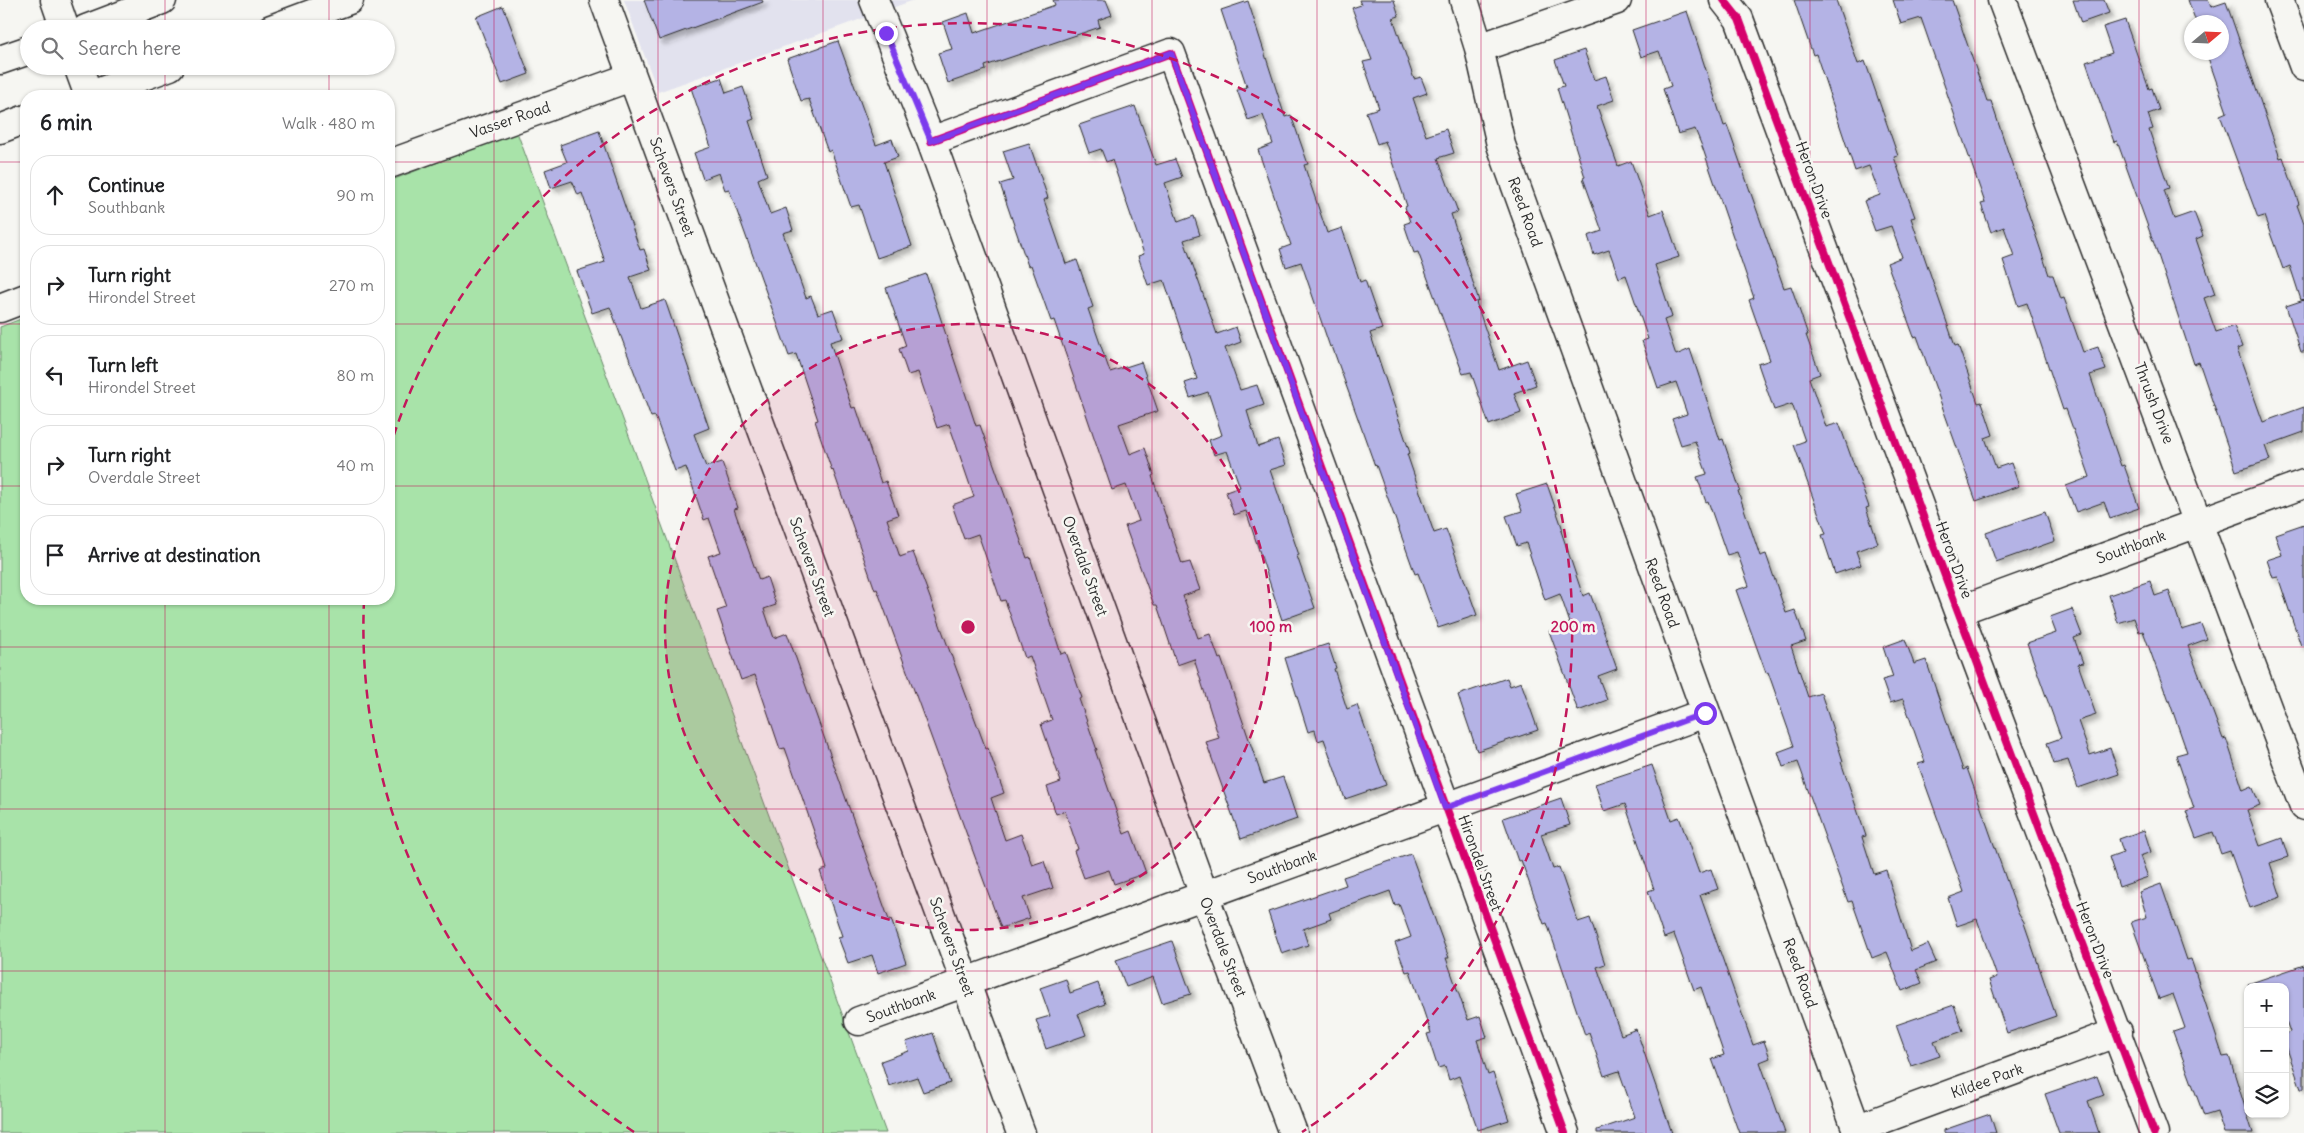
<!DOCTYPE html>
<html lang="en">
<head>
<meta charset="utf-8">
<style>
	:root { --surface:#fff; --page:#f6f6f6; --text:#202124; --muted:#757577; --line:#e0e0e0 }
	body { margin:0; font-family:Delius,sans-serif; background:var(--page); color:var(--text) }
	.controls { position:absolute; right:15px; bottom:15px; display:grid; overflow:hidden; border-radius:10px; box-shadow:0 1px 4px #0004 }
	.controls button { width:45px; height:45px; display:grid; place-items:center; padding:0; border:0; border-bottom:1px solid var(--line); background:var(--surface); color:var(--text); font:25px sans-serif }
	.compass { position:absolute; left:2184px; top:15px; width:45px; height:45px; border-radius:50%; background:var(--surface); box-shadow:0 1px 4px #0004; rotate:71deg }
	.stop { position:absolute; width:15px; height:15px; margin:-11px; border:4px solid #7c3aed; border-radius:50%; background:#fff }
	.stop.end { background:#7c3aed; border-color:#fff; box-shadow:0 1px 5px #0008 }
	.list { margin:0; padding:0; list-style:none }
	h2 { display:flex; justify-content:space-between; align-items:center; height:65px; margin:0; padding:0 20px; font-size:21px }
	h2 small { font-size:16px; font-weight:400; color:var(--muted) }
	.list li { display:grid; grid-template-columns:32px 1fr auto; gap:15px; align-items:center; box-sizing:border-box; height:80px; margin:0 10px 10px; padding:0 10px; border:1px solid var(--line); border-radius:20px }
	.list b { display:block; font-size:19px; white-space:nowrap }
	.list p { margin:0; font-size:16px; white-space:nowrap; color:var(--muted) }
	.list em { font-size:16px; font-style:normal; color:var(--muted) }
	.icon { flex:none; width:28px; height:28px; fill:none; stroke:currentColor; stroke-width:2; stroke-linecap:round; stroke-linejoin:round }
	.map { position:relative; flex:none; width:2304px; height:1133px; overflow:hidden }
	.search { position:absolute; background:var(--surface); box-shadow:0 1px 4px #0004; left:20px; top:20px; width:375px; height:55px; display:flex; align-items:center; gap:12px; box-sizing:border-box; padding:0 18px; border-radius:28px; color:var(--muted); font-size:19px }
	.panel { position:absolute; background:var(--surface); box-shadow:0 1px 4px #0004; left:20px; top:90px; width:375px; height:515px; border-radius:20px }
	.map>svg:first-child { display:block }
	.built { fill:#e2e2ee }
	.green { fill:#a8e3a9; stroke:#6a876a }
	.building { fill:#b4b3e5; stroke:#2b2b2b; filter:url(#shadow) }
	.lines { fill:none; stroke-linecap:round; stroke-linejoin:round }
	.minor-casing { stroke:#2b2b2b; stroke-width:31 }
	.major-casing { stroke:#2b2b2b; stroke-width:31 }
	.minor { stroke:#f6f6f2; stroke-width:28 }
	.major { stroke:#f6f6f2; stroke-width:28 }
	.cycleway-casing { stroke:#f6f6f2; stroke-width:11 }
	.cycleway { stroke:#d6006c; stroke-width:8 }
	.route { stroke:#7c3aed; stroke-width:6 }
	.grid { fill:none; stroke:#c2185b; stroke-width:1; stroke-opacity:0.55 }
	.ring { fill:none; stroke:#c2185b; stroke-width:2.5; stroke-dasharray:9 6 }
	.labels { text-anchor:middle; stroke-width:5; stroke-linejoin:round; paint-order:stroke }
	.street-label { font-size:15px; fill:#2b2b2b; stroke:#f6f6f2 }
	.centre { fill:#c2185b; stroke:#f6f6f2; stroke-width:2.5 }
	.ring-label { font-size:15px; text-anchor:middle; font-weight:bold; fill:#c2185b; stroke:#f6f6f2; stroke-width:5; stroke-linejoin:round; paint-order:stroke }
</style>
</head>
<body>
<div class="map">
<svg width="2304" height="1133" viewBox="0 0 2304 1133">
	<defs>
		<filter id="shadow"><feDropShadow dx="4.5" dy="4.5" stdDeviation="2.5" flood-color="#0004"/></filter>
	</defs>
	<rect width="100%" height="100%" fill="#f6f6f2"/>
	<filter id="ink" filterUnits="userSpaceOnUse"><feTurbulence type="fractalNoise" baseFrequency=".02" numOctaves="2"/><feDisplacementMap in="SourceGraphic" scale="10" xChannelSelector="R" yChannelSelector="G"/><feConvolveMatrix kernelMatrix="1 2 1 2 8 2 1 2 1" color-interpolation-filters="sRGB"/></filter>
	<g filter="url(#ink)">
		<path class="built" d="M624 0H914L658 92Z"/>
		<path class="green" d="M517 132 886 1133H0V327L26 317V599H389V181Z"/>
		<path class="building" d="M644 0H762L763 2 659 40Z
			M1053 0H1106L1112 15 1098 20 1100 27 985 66 986 70 948 83 938 53 952 49 943 22 968 13 974 33 1055 5Z
			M1359 0H1394L1399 16 1393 18 1414 79 1421 77 1427 93 1413 98 1426 136 1446 129 1454 153 1438 158 1458 212 1451 214 1479 301 1476 302 1499 370 1527 360 1536 385 1514 393 1521 413 1489 425 1471 372 1463 374 1418 252 1414 253 1404 224 1410 222 1405 207 1407 206 1385 141 1377 144 1366 112 1379 108 1363 62 1372 60 1352 8 1361 5Z
			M1794 0H1836L1858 64 1865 61 1898 156 1894 157 1915 217 1911 218 1955 346 1958 345 1978 403 1982 402 1993 435 1985 438 1996 468 2011 463 2019 486 1976 501 1917 336 1914 337 1887 263 1902 257 1891 226 1875 231 1864 201 1880 195 1869 166 1855 171 1816 54 1813 55Z
			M1893 0H1952L1987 101H1991L2049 275H2053L2061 299 2064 298 2083 352 2098 347 2106 370 2090 375 2121 466 2124 465 2139 508 2110 518 2104 502 2076 512 2066 486 2090 477 2066 409 2063 410 2027 303 2018 306 2003 260 2014 256 2004 227 1991 232 1981 204 1985 203 1921 18 1901 24Z
			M2073 0H2104L2109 13 2081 23Z
			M2188 0H2208L2211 7 2226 2 2280 158 2283 157 2299 204 2297 205 2304 224V299L2301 300 2290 266 2283 269 2264 216 2258 218 2220 115 2227 112 2206 52H2222V22H2196Z
			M1248 1 1285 117 1291 115 1308 164 1304 165 1327 233 1342 228 1360 282 1365 280 1382 329 1370 333 1410 453 1407 454 1434 533 1446 529 1477 615 1438 628 1418 573 1415 574 1376 465 1375 466 1332 346 1330 347 1301 262 1286 267 1280 249 1291 245 1258 150 1273 144 1263 115 1248 120 1237 90 1247 87 1221 10Z
			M503 6 529 74 502 84 476 17Z
			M1687 11 1724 126 1727 125 1784 288 1791 286 1808 335H1806L1820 374 1809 378 1826 427 1839 423 1869 507 1866 508 1878 543 1856 551 1861 565 1835 574 1822 535 1826 534 1794 445 1805 441 1792 404 1774 410 1758 364 1770 360 1749 300 1754 298 1703 149 1695 129 1678 134 1663 89 1671 86 1659 51 1641 57 1632 30Z
			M2125 20 2149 89 2152 88 2159 110 2148 114 2153 129 2149 130 2169 188 2164 190 2174 219 2194 212 2203 236 2196 239 2215 294 2204 298 2216 332 2234 326 2242 347 2237 349 2263 422 2304 407V432L2265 446 2270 460 2236 471 2199 362 2194 364 2157 252 2117 141 2114 142 2086 62 2112 53 2103 27Z
			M838 41 876 145 892 139 898 157 884 162 912 246 877 258 859 205 851 207 831 150 828 152 809 99 801 101 787 59Z
			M1584 50 1594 80 1606 76 1614 100 1597 106 1618 166 1631 161 1650 215 1663 210 1679 257 1655 265 1672 317 1664 320 1676 355 1690 349 1720 440 1723 439 1740 490 1738 491 1760 556 1766 554 1786 613 1795 610 1806 641 1791 646 1808 697 1821 693 1843 761 1841 762 1866 836 1862 837 1874 874 1886 870 1911 951 1928 944 1936 962 1916 970 1922 983 1902 991 1887 952 1872 958 1852 901 1848 902 1798 762 1783 767 1778 752 1794 746 1768 672 1766 673 1736 590 1749 586 1737 552 1727 555 1708 501 1706 502 1697 477 1707 474 1695 441 1681 445 1672 419 1687 414 1676 382 1658 388 1642 341 1648 339 1626 275 1619 278 1609 250 1594 255 1588 236 1602 231 1583 178 1585 177 1557 88 1564 86 1555 60Z
			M721 78 726 93 743 87 754 119 749 121 767 175 758 179 770 214 786 208 793 230 783 233 806 298 811 296 818 314 833 309 843 338 830 342 852 408 856 407 881 483 886 481 898 515 887 519 900 557 913 552 986 749 988 748 1004 793 991 798 1005 840 1021 834 1032 865 1044 861 1053 888 1023 898 1030 918 1001 928 877 589 875 590 833 470 832 471 815 421 818 420 796 354 789 356 729 189 725 190 719 173 703 179 694 153 711 147 691 88Z
			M1135 106 1156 165 1175 159 1182 177 1165 183 1178 222 1194 216 1200 235 1184 240 1217 334 1236 327 1241 342 1225 348 1240 390 1257 385 1264 405 1247 411 1258 447 1278 440 1286 465 1270 470 1299 555 1297 556 1315 608 1282 620 1246 511 1234 515 1226 492 1240 487 1227 451 1214 455 1209 440 1222 435 1208 392 1190 398 1185 383 1197 379 1164 280 1148 285 1138 256 1144 254 1112 160 1106 162 1101 149 1089 153 1079 125Z
			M599 131 640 250 644 249 651 270 630 277 641 308 665 300 709 428 694 434 706 467 722 462 738 508 734 509 759 580 767 577 776 605 764 609 774 638 787 633 889 920 891 919 906 963 878 973 872 955 848 963 838 937 842 936 820 871 827 869 785 748 780 749 755 675 741 680 717 611 726 608 708 556 721 552 709 518 704 520 686 467 675 471 655 416 651 417 610 307 592 313 577 271 605 262 582 193 578 195 572 181 551 188 545 170 567 162 560 145Z
			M1029 143 1048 198 1044 200 1066 264 1077 260 1093 307 1088 309 1110 372 1141 362 1158 411 1119 424 1130 454 1145 448 1154 475 1152 476 1182 564 1190 562 1200 590 1183 596 1198 638 1210 634 1219 659 1221 658 1264 783 1283 777 1297 819 1241 839 1206 742 1219 738 1194 659 1177 665 1157 605H1154L1125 526 1139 521 1126 485 1112 490 1054 320 1051 321 1031 265 1028 266 1000 184 1013 180 1003 151Z
			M926 274 976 426 980 425 1027 558 1030 557 1061 654 1066 652 1082 698 1079 699 1097 750H1095L1124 834 1131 831 1146 873 1114 884 1109 870 1084 878 1074 851 1078 849 1065 811 1056 814 1047 787 1061 782 1041 724 1052 720 1030 656 1025 658 1005 600 1001 601 978 534 964 539 952 505 974 497 949 424 937 428 918 372 908 375 899 349 906 346 886 288Z
			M2304 300V352H2301L2286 306Z
			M1547 484 1563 530 1561 531 1583 596 1590 593 1617 669 1598 676 1607 700 1578 711 1549 631 1570 623 1560 594 1545 600 1526 543 1517 546 1506 516 1522 511 1516 494Z
			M2045 512 2055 541 1996 562 1986 533Z
			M2304 524V645L2301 646 2278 577 2273 578 2267 560 2282 555 2275 534Z
			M2150 581 2155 596 2169 591 2182 630 2201 624 2207 639 2188 646 2223 739 2226 738 2243 790 2252 786 2260 805 2247 810 2260 846 2282 838 2288 857 2270 863 2281 897 2250 908 2230 851 2221 854 2213 832 2196 838 2186 811 2194 808 2176 755 2187 752 2166 692H2165L2143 631 2139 632 2134 618 2118 623 2109 595Z
			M2072 609 2082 635 2074 638 2083 663 2078 664 2096 715 2078 721 2090 755 2110 748 2119 774 2078 788 2068 760 2054 764 2047 743 2061 738 2027 643 2056 633 2050 617Z
			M1905 639 1914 664 1926 660 1963 770 1967 768 2018 913 2024 923 2056 1016 2007 1033 1989 980 1997 977 1977 919 1957 926 1948 898 1964 892 1918 764 1925 762 1903 699 1890 703 1882 680 1893 677 1883 647Z
			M1328 644 1336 668 1334 669 1347 709 1357 705 1386 785 1345 799 1324 739 1318 741 1315 730 1308 732 1285 658Z
			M1507 678 1510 686 1521 682 1538 730 1477 751 1458 695Z
			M1652 765 1671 820 1679 817 1699 873 1711 869 1718 889 1700 895 1753 1045 1764 1041 1770 1058 1760 1062 1785 1133H1739L1712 1059 1724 1055 1701 987 1694 990 1674 934 1664 938 1648 891 1654 889 1625 804 1604 811 1595 784Z
			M1561 798 1570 825 1541 834 1553 869 1559 867 1578 922 1590 918 1605 964 1597 967 1621 1035 1636 1029 1672 1133H1597V1130L1635 1117 1619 1071 1604 1076 1589 1033 1585 1035 1547 923 1544 924 1521 860 1518 861 1503 818Z
			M2144 830 2151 852 2140 856 2148 877 2119 887 2109 857 2123 852 2119 839Z
			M1411 854 1449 958H1446L1468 1020 1480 1016 1487 1037 1477 1040 1488 1075 1493 1073 1509 1120 1478 1130 1459 1076 1449 1080 1445 1066 1438 1068 1427 1034 1431 1033 1410 971 1406 972 1395 943 1411 937 1399 904 1395 906 1390 891 1329 913 1331 919 1303 929 1308 945 1282 954 1268 912 1346 885 1343 877Z
			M2161 884 2187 960 2191 959 2223 1057 2229 1056 2253 1133H2224L2217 1112 2204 1116 2173 1032 2185 1028 2173 994 2159 999 2131 922 2147 917 2139 892Z
			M1172 941 1191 994 1162 1003 1153 977 1126 987 1116 960Z
			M2304 965V1089H2301L2285 1043V1034L2290 1032 2285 1018V987H2249L2248 984Z
			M1066 979 1070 993 1098 983 1105 1004 1078 1014 1086 1035 1046 1049 1036 1020 1050 1016 1040 988Z
			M1954 1005 1963 1031 1934 1041 1940 1056 1911 1066 1896 1025Z
			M933 1033 950 1083 923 1092 917 1077 889 1086 881 1061 909 1051 906 1042Z
			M2097 1076 2104 1095 2088 1101 2099 1133H2059L2045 1094Z
			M1990 1114 1996 1133H1944V1130Z"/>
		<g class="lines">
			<g class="minor-casing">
				<path id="minor" d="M55 0 65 29
					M604 0 1021 1133
					M874 0 931 141 1204 895 1293 1133
					M1464 0 1479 48 1501 145 1858 1133
					M1724 0 1739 19 1958 611 2154 1133
					M2002 0 2304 806
					M2279 0 2304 67
					M1479 48 1617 0
					M78 66 89 96
					M931 141 1171 53 1565 1133
					M389 164 631 77
					M0 308 26 298
					M1958 611 2304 484
					M859 1021 1705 713
					M1856 1129 2118 1032"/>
			</g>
			<g class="major-casing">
				<path id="major" d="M86 29 162 0
					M271 29 349 0
					M0 60 29 50
					M89 96 170 66
					M0 129 26 119"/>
			</g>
			<use href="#minor" class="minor"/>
			<use href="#major" class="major"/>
			<g class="cycleway-casing">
				<path id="cycleway" d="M1724 0 1739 19 1958 611 2154 1133
					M931 141 1171 53 1565 1133"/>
			</g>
			<use href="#cycleway" class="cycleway"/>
		</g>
	</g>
	<g class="lines" filter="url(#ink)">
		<path class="route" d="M886 33 931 141 1171 53 1445 808 1705 713"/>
	</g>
	<path class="grid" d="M165 0V29M329 0V29M494 0V1133M658 0V1133M823 0V1133M987 0V1133M1152 0V1133M1317 0V1133M1481 0V1133M1646 0V1133M1810 0V1133M1975 0V1133M2139 0V1133M165 66V96M329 66V96M0 162H26M389 162H2304M0 324H26M389 324H2304M0 486H26M389 486H2304M165 599V1133M329 599V1133M0 647H2304M0 809H2304M0 971H2304"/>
	<circle cx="968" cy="627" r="303" fill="#c2185b" fill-opacity=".12"/>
	<g class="ring">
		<circle cx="968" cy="627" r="303"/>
		<path d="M634 1132A605 605 0 0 1 364 601M389 450A605 605 0 1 1 1302 1132"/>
	</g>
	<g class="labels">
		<g class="street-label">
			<text transform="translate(510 120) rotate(-19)" y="5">Vasser Road</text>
			<text transform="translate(1814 180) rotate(70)" y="5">Heron Drive</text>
			<text transform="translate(672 187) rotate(70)" y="5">Schevers Street</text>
			<text transform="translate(1525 212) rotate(70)" y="5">Reed Road</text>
			<text transform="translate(2154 403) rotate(69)" y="5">Thrush Drive</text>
			<text transform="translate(2131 547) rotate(-20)" y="5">Southbank</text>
			<text transform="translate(1954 560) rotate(70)" y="5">Heron Drive</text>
			<text transform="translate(1085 566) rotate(70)" y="5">Overdale Street</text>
			<text transform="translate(812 567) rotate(70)" y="5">Schevers Street</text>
			<text transform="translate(1662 593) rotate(70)" y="5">Reed Road</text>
			<text transform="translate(1480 863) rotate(70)" y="5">Hirondel Street</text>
			<text transform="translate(1282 867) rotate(-20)" y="5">Southbank</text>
			<text transform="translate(2095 940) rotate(69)" y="5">Heron Drive</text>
			<text transform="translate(952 947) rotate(70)" y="5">Schevers Street</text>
			<text transform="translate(1223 947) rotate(69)" y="5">Overdale Street</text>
			<text transform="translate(1800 973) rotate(70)" y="5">Reed Road</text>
			<text transform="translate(901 1006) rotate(-20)" y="5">Southbank</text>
			<text transform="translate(1987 1081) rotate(-20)" y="5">Kildee Park</text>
		</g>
	</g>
	<circle cx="968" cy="627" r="8" class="centre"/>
	<g class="ring-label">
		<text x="1271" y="632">100 m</text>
		<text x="1573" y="632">200 m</text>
	</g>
</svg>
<div class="controls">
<button>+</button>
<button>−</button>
<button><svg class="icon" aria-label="layers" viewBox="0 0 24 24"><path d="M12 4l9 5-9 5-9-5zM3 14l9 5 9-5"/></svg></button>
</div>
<svg class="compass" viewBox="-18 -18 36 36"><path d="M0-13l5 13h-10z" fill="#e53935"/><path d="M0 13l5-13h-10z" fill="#757577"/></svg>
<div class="stop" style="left:1705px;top:713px"></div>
<div class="stop end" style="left:886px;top:33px"></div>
<div class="search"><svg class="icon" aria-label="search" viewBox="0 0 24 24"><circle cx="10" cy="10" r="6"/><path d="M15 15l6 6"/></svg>Search here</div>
<section class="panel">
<h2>6 min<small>Walk · 480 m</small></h2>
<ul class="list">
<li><svg class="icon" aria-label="ahead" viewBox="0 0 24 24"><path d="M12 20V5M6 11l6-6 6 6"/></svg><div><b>Continue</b><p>Southbank</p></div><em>90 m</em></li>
<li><svg class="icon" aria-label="right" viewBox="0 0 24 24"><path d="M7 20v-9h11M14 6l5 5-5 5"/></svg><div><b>Turn right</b><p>Hirondel Street</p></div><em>270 m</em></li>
<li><svg class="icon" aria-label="left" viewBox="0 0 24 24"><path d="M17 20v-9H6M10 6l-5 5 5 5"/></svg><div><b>Turn left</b><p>Hirondel Street</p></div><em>80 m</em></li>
<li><svg class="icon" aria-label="right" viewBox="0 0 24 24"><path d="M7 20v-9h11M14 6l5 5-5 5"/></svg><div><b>Turn right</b><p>Overdale Street</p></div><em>40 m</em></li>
<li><svg class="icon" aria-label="arrive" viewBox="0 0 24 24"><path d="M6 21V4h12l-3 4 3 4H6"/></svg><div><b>Arrive at destination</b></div></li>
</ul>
</section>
</div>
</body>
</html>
